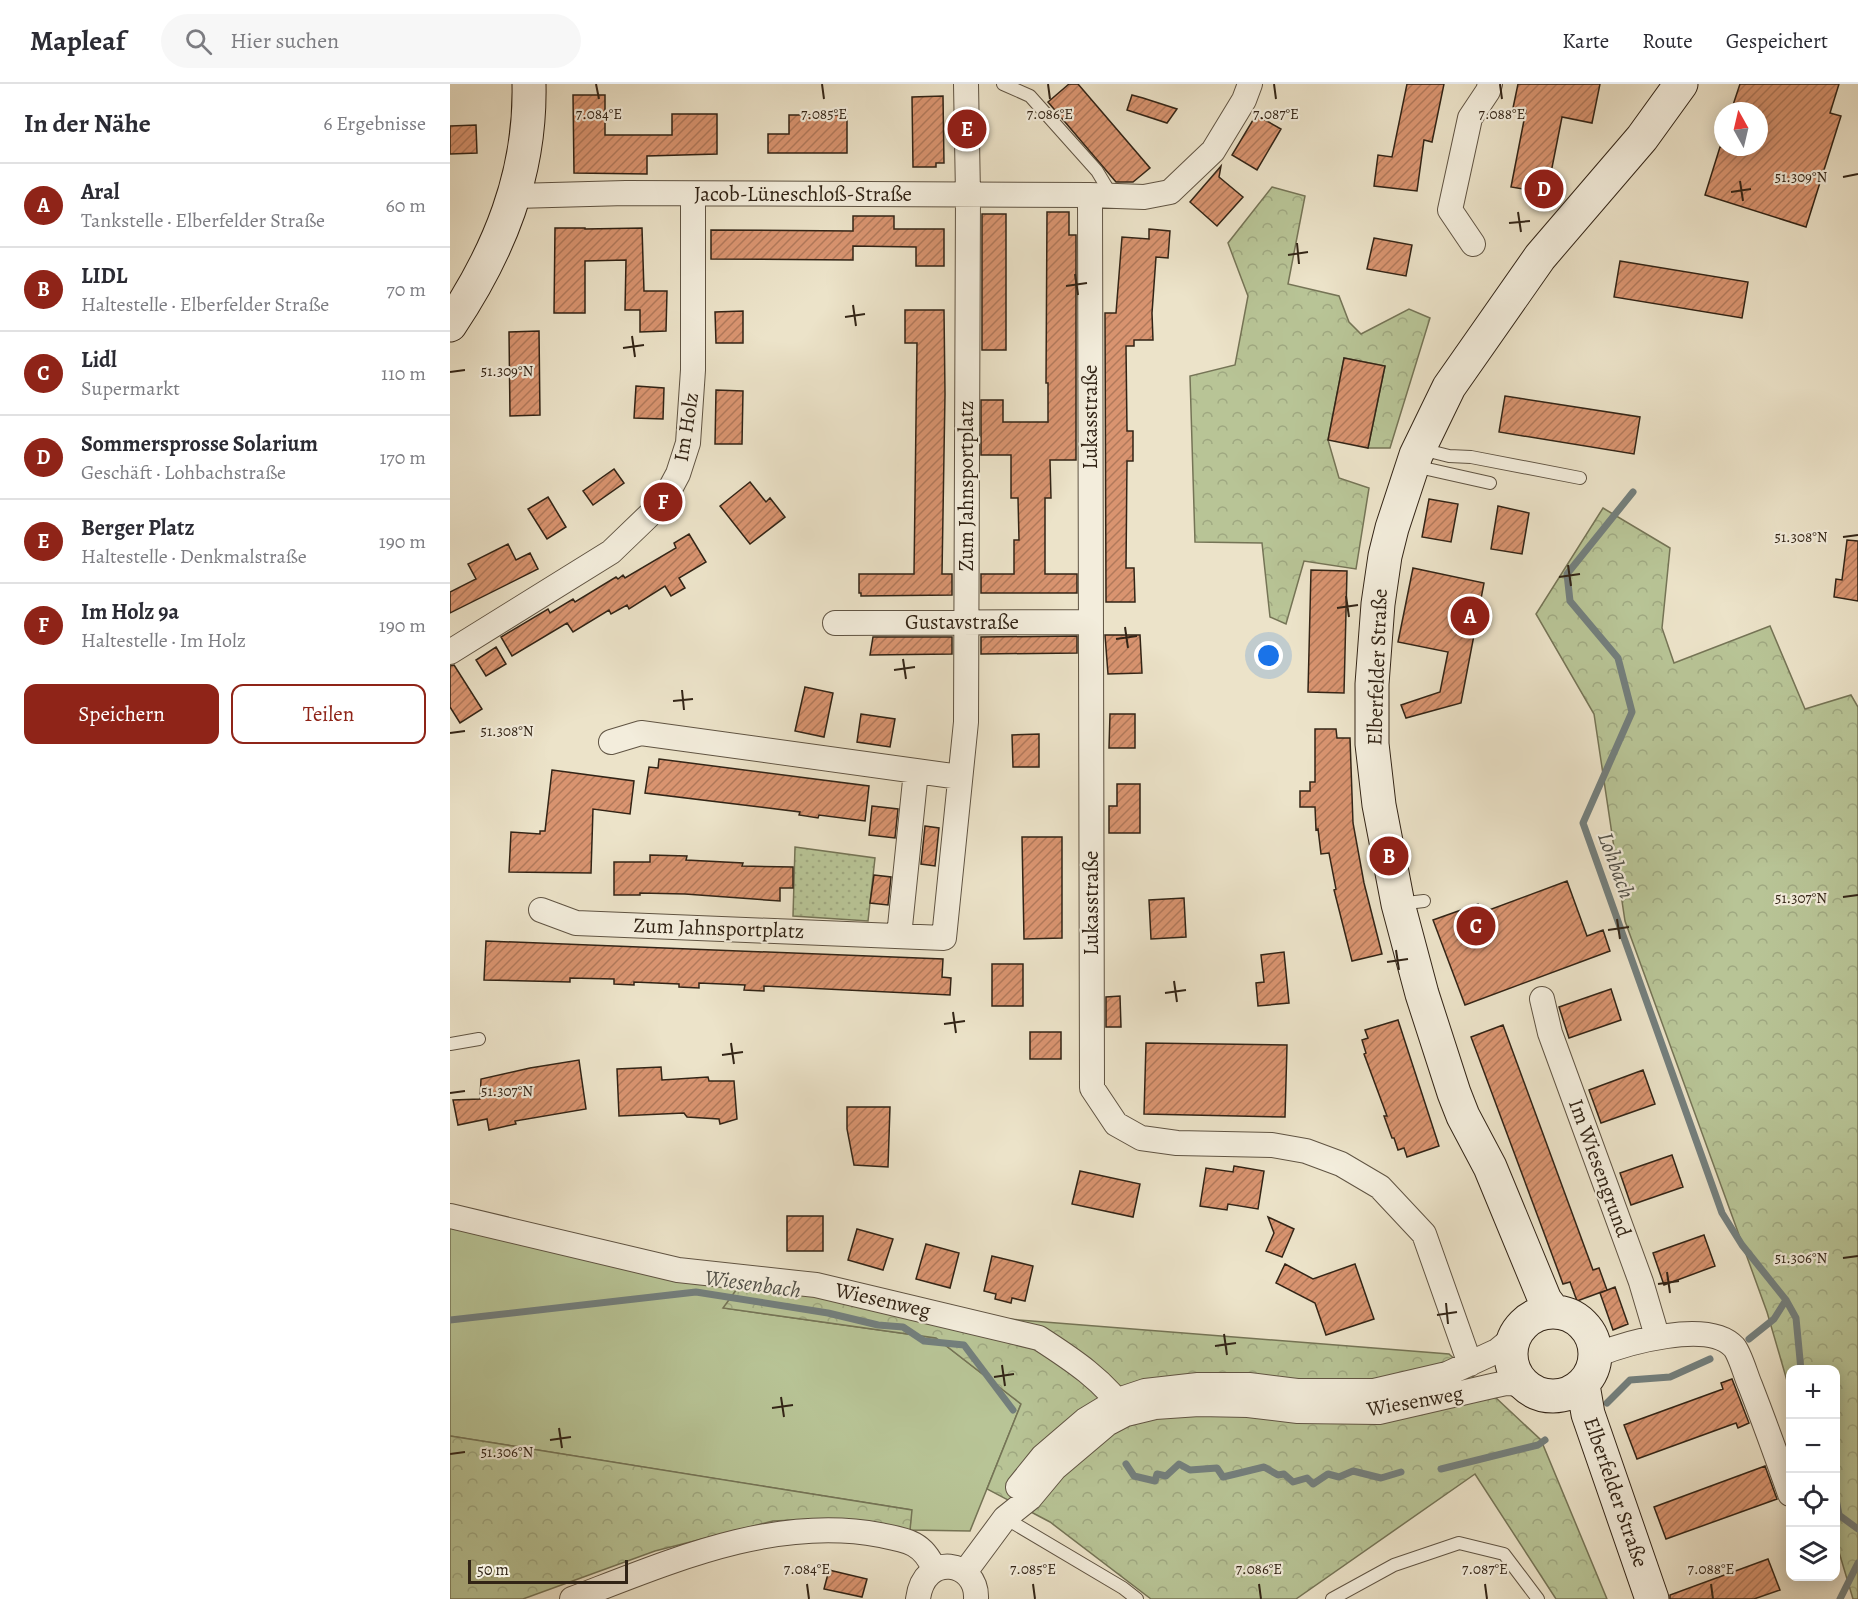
<!DOCTYPE html>
<html lang="de">
<head>
<meta charset="utf-8">
<style>
	:root { --surface:#fff; --page:#f7f7f7; --text:#2b2b33; --muted:#7c7c81; --line:#e1e1e2; --accent:#8f2418 }
	body { margin:0; font-family:Alegreya,serif; background:var(--page); color:var(--text) }
	.controls { position:absolute; right:18px; bottom:18px; display:grid; overflow:hidden; border-radius:12px; box-shadow:0 3px 15px #0003 }
	.controls button { width:54px; height:54px; display:grid; place-items:center; padding:0; border:0; border-bottom:2px solid var(--line); background:var(--surface); color:var(--text); font:30px sans-serif }
	.compass { position:absolute; left:1264px; top:18px; width:54px; height:54px; border-radius:50%; background:var(--surface); box-shadow:0 3px 15px #0003; rotate:352deg }
	.scale { position:absolute; left:18px; bottom:15px; width:160px; box-sizing:border-box; padding-left:6px; border:3px solid #322416; border-top:0; font-size:16px; line-height:21px; white-space:nowrap; color:#322416; -webkit-text-stroke:4px #f3eddc; paint-order:stroke }
	.you { position:absolute; left:819px; top:572px; width:21px; height:21px; margin:-15px; border:4px solid #fff; border-radius:50%; background:#1a73e8; box-shadow:0 0 0 9px #1a73e833 }
	.badge { display:grid; place-items:center; width:39px; height:39px; border-radius:50%; background:var(--accent); color:#fff; font-size:20px; font-weight:700 }
	.pin { position:absolute; translate:-50% -50%; border:3px solid #fff; box-shadow:0 2px 6px #0006 }
	.list { margin:0; padding:0; list-style:none }
	h2 { display:flex; justify-content:space-between; align-items:center; height:78px; margin:0; padding:0 24px; font-size:26px }
	h2 small { font-size:20px; font-weight:400; color:var(--muted) }
	.list li { display:grid; grid-template-columns:39px 1fr auto; gap:18px; align-items:center; box-sizing:border-box; height:84px; padding:0 24px; border-top:2px solid var(--line) }
	.list b { display:block; font-size:22px; white-space:nowrap }
	.list p { margin:0; font-size:20px; white-space:nowrap; color:var(--muted) }
	.list em { font-size:20px; font-style:normal; color:var(--muted) }
	.actions { display:flex; gap:12px; padding:18px 24px }
	.actions a { flex:1; padding:14px 0; border:2px solid var(--accent); border-radius:12px; text-align:center; font-size:21px; color:var(--accent) }
	.actions .main { background:var(--accent); color:#fff }
	.icon { flex:none; width:33px; height:33px; fill:none; stroke:currentColor; stroke-width:2; stroke-linecap:round; stroke-linejoin:round }
	.map { position:relative; flex:none; width:1408px; height:1515px; overflow:hidden }
	header { display:flex; align-items:center; gap:36px; box-sizing:border-box; height:84px; padding:0 30px; background:var(--surface); border-bottom:2px solid var(--line) }
	header strong { font-size:28px }
	nav { display:flex; gap:33px; margin-inline-start:auto; font-size:21px }
	.search { width:420px; height:54px; background:var(--page); display:flex; align-items:center; gap:15px; box-sizing:border-box; padding:0 21px; border-radius:33px; color:var(--muted); font-size:22px }
	main { display:flex }
	aside { flex:1; background:var(--surface) }
	.map>svg:first-child { display:block }
	.grass { fill:#b8c496; stroke:#757456; stroke-width:1.5 }
	.forest { fill:url(#forest-crowns); stroke:#757456; stroke-width:1.5 }
	.park { fill:url(#park-dots); stroke:#757456; stroke-width:1.5 }
	.lines { fill:none; stroke-linecap:round; stroke-linejoin:round }
	.stream { stroke:#737f7d; stroke-width:7 }
	.building { fill:url(#building-hatch); stroke:#322416; stroke-width:1.5 }
	.lane-casing { stroke:#605443; stroke-width:14 }
	.street-casing { stroke:#605443; stroke-width:26 }
	.secondary-casing { stroke:#322416; stroke-width:35 }
	.lane { stroke:#f3eddc; stroke-width:12 }
	.street { stroke:#f3eddc; stroke-width:24 }
	.secondary { stroke:#f3eddc; stroke-width:33 }
	.ticks { fill:none; stroke:#322416; stroke-width:2 }
	.labels { text-anchor:middle; stroke-width:4.5; stroke-linejoin:round; paint-order:stroke }
	.street-label { font-size:21px; fill:#322416; stroke:#f3eddc }
	.water-label { font-size:22px; font-style:italic; fill:#525149; stroke:#f3eddc }
	.ticks-label { font-size:15px; text-anchor:middle; fill:#322416; stroke:#f3eddc; stroke-width:4.5; stroke-linejoin:round; paint-order:stroke }
</style>
</head>
<body>
<header>
<strong>Mapleaf</strong>
<div class="search"><svg class="icon" aria-label="search" viewBox="0 0 24 24"><circle cx="10" cy="10" r="6"/><path d="M15 15l6 6"/></svg>Hier suchen</div>
<nav><a>Karte</a><a>Route</a><a>Gespeichert</a></nav>
</header>
<main>
<aside>
<h2>In der Nähe<small>6 Ergebnisse</small></h2>
<ul class="list">
<li><span class="badge">A</span><div><b>Aral</b><p>Tankstelle · Elberfelder Straße</p></div><em>60 m</em></li>
<li><span class="badge">B</span><div><b>LIDL</b><p>Haltestelle · Elberfelder Straße</p></div><em>70 m</em></li>
<li><span class="badge">C</span><div><b>Lidl</b><p>Supermarkt</p></div><em>110 m</em></li>
<li><span class="badge">D</span><div><b>Sommersprosse Solarium</b><p>Geschäft · Lohbachstraße</p></div><em>170 m</em></li>
<li><span class="badge">E</span><div><b>Berger Platz</b><p>Haltestelle · Denkmalstraße</p></div><em>190 m</em></li>
<li><span class="badge">F</span><div><b>Im Holz 9a</b><p>Haltestelle · Im Holz</p></div><em>190 m</em></li>
</ul>
<div class="actions"><a class="main">Speichern</a><a>Teilen</a></div>
</aside>
<div class="map">
<svg width="1408" height="1515" viewBox="0 0 1408 1515">
	<defs>
		<pattern id="forest-crowns" width="20" height="18" patternUnits="userSpaceOnUse" patternTransform="scale(1.5)"><rect width="20" height="18" fill="#b8c496"/><path d="M2 6a3 3 0 1 1 6 0M12 15a3 3 0 1 1 6 0" fill="none" stroke="#9fa881"/></pattern>
		<pattern id="park-dots" width="8" height="8" patternUnits="userSpaceOnUse" patternTransform="scale(1.5)"><rect width="8" height="8" fill="#b8c496"/><path d="M2 2h.1M6 6h.1" fill="none" stroke="#9fa881" stroke-width="1.8" stroke-linecap="round"/></pattern>
		<pattern id="building-hatch" width="6" height="6" patternUnits="userSpaceOnUse" patternTransform="scale(1.5)"><rect width="6" height="6" fill="#d99470"/><path d="M-1 1l2-2M0 6l6-6M5 7l2-2" fill="none" stroke="#b1795b"/></pattern>
	</defs>
	<rect width="100%" height="100%" fill="#ece3c9"/>
	<filter id="stains"><feTurbulence type="fractalNoise" baseFrequency=".00333" numOctaves="4"/><feColorMatrix values="0 0 0 0 .2 0 0 0 0 .09 0 0 0 0 .02 0 0 0 .5 -.17"/></filter>
	<radialGradient id="worn" r=".72"><stop offset=".6" stop-color="#630" stop-opacity="0"/><stop offset="1" stop-color="#630" stop-opacity=".3"/></radialGradient>
	<path class="grass" d="M0 1142 292 1198 274 1224 486 1254 571 1320 520 1447 460 1446 461 1426 0 1352Z"/>
	<path class="forest" d="M822 103 855 112 838 200 889 212 899 238 911 250 959 225 980 234 940 364H918L935 282 894 274 878 356 889 394 919 404 906 485 854 477 836 540 820 533 812 459 745 458 740 292 785 281 798 212 778 159Z
		M1153 424 1220 464 1212 544 1224 579 1320 542 1355 625 1401 611 1408 623V1515H1403L1386 1458V1286H1340V1307L1317 1228 1175 837 1144 630 1086 530Z
		M292 1198 494 1230 999 1270 1091 1356 1157 1515H1106L1025 1390 846 1515H701L600 1438 537 1405 571 1320 486 1254 273 1224Z
		M0 1352 462 1426 460 1446 368 1435 323 1437 205 1467 73 1515H0Z"/>
	<path class="park" d="M345 763 425 774 418 837 343 832Z"/>
	<g class="lines">
		<path class="stream" d="M1183 408 1117 490 1120 517 1168 574 1182 628 1133 739 1272 1129 1292 1161 1336 1216 1346 1234 1351 1286
			M0 1236 246 1208 378 1229 428 1241 453 1243 474 1257 514 1261 563 1326
			M1299 1255 1324 1235 1336 1216
			M1157 1319 1180 1296 1220 1293 1260 1275
			M676 1380 684 1392 705 1397 707 1390 716 1392 729 1380 740 1386 767 1384 773 1393 814 1383 828 1391 834 1390 843 1398 857 1394 863 1400 878 1390 889 1393 903 1387 931 1394 951 1388
			M991 1385 1088 1361 1095 1356
			M1386 1415 1389 1431 1408 1445
			M1390 1515 1408 1479"/>
	</g>
	<path class="building" d="M619 0H628L700 84 683 98H666L598 18Z
		M957 0H994L982 58 974 56 967 107 924 102 928 71 942 73Z
		M1068 0H1150L1142 39 1112 33 1097 109 1061 103 1076 26 1063 24Z
		M1290 0H1389L1380 29 1391 32 1356 143 1255 111 1270 63H1309V27H1281Z
		M123 11H155V51H222V30H267V70L197 72V90L124 89Z
		M682 11 693 14 727 25 717 39 677 26Z
		M493 12 494 79H486V83H463L462 13Z
		M339 31H397V69H318V50H339Z
		M806 31 831 45 807 86 782 71Z
		M26 41 27 69 0 70V42Z
		M771 82 769 93 793 113 767 142 740 118Z
		M597 128H619V151H626V376H600L601 414H595V490H627V509H531V490H564V456H569L568 414H561V371H531V316H553V338H598V299H596Z
		M532 130H556V266H532Z
		M403 132H444V145H494V182H466V163L403 162V176L261 175V146L403 147Z
		M105 144H135V145L192 144 194 207H217L216 247 190 248V226H175L176 176 135 177V229H104Z
		M699 145 720 147 718 174 706 173 702 229 703 256H684V262H676L677 347H683V377H677L676 484H684L685 518H656L655 229H666L672 153 699 155Z
		M924 154 962 161 956 192 917 185Z
		M1170 177 1298 198 1292 234 1164 213Z
		M455 226H494L495 310 492 490H502V511L411 512V509H409V490H464L467 259H455Z
		M293 227V259H266L265 228Z
		M89 247 90 331 60 332 59 248Z
		M894 274 935 282 918 364 878 356Z
		M186 302 214 304 213 335 184 334Z
		M266 306 293 307 292 360H265Z
		M1055 312 1190 333 1184 370 1049 348Z
		M164 385 174 399 143 421 133 407Z
		M300 398 316 418 320 414 335 433 300 460 270 422Z
		M98 413 116 443 97 455 78 425Z
		M979 415 1008 420 1001 458 972 453Z
		M1048 422 1079 429 1072 470 1041 465Z
		M239 450 256 478 229 494 235 504 221 512 215 502 179 525 177 521 161 530 159 526 123 548 117 539 62 572 51 553 98 525 100 529 123 515 125 518 166 493 168 495 173 491 175 494 226 464 224 459Z
		M1397 456 1408 457V517L1384 513 1386 495 1392 496Z
		M58 460 66 476 80 469 88 485 0 529V508L26 495 18 480Z
		M963 484 1034 499 1011 619 956 634 951 621 990 608 998 568 948 558Z
		M861 486 897 487 894 609 858 608Z
		M655 551H690L692 589 658 590Z
		M627 552V569L531 570V553Z
		M423 553H502V570L420 571Z
		M46 563 56 580 36 592 26 576Z
		M4 581 32 625 10 639 0 623V582Z
		M355 603 383 609 374 653 345 647Z
		M411 630 445 635 440 663 407 658Z
		M660 630H685V664H659Z
		M865 645H886L887 654H900L903 739 914 799 932 870 902 877 884 806 886 805 879 769 871 770 868 745 866 746 865 723H850V707H860V698H865Z
		M589 650V683H563L562 651Z
		M209 675 419 702 415 737 369 731 368 734 349 731 350 728 195 709 199 683 208 684Z
		M102 686 184 697 180 730 143 725 141 789 59 788 61 748 90 750V747H95Z
		M667 700H690V749H659V722H667Z
		M422 722 448 725 445 754 419 751Z
		M475 742 489 744 485 782 471 780Z
		M572 753H612V854L574 855Z
		M200 771 237 772 236 776 293 779 292 782 343 783V804H330V817L235 810 190 809V811H164V778H200Z
		M424 791 441 793 438 821 420 819Z
		M1117 797 1137 852 1153 846 1160 867 1015 921 983 836 1028 820 1031 829Z
		M734 814 736 853 701 855 699 816Z
		M36 857 493 875 492 893 501 894 500 911 314 902V907L294 906 295 901 249 899V904L229 903V900L184 898V901L164 900V895L120 894V898L34 896Z
		M834 868 839 919 808 922 806 899 814 898 811 871Z
		M542 880H573V922H542Z
		M1161 905 1171 936 1119 954 1109 923Z
		M670 912 671 943H656V913Z
		M948 936 989 1062 957 1073 954 1064 948 1066 944 1054H942L934 1032H937L914 970 916 969 912 956 918 954 915 946Z
		M1053 941 1143 1186 1149 1184 1157 1206 1127 1217 1120 1198 1113 1200 1021 953Z
		M580 948H611V975H580Z
		M696 959 837 961 835 1033 694 1030Z
		M129 976 136 1025 65 1037 66 1040 39 1046 37 1035 8 1041 3 1016 30 1015 31 995 80 984Z
		M211 983 212 996 258 993 259 997H284L287 1035 270 1040 269 1035 237 1033 234 1029 169 1032 167 985Z
		M1193 986 1205 1020 1151 1039 1139 1006Z
		M397 1023H440L438 1083 404 1081 397 1045Z
		M1222 1071 1233 1103 1181 1121 1170 1089Z
		M784 1082 814 1087 808 1125 778 1120 777 1126 750 1122 756 1084 783 1088Z
		M630 1087 690 1100 683 1133 622 1120Z
		M337 1132H373V1167H337Z
		M818 1133 844 1145 832 1173 816 1167 824 1149Z
		M407 1145 443 1155 433 1186 398 1176Z
		M1254 1151 1265 1182 1214 1201 1203 1169Z
		M476 1160 509 1169 500 1204 466 1195Z
		M542 1172 583 1182 575 1217 562 1214 561 1219 545 1215 546 1210 534 1207Z
		M835 1180 863 1195 905 1180 924 1235 876 1251 865 1219 826 1199Z
		M1165 1203 1178 1240 1163 1246 1150 1209Z
		M1282 1295 1299 1339 1288 1344 1286 1339 1187 1375 1174 1341 1273 1305 1271 1299Z
		M1315 1382 1327 1415 1216 1455 1204 1423Z
		M1318 1475 1330 1506 1304 1515H1220V1511Z
		M379 1486 417 1495 412 1513 374 1505Z"/>
	<g class="lines">
		<g class="lane-casing">
			<path id="lane" d="M553 0 580 12 647 87 662 112
				M971 365 999 372 1021 373 1130 394
				M964 382 1040 399
				M948 820 974 817
				M0 960 29 955
				M555 1434 673 1504 687 1515
				M882 1515 944 1481 1009 1459 1054 1470 1088 1515"/>
		</g>
		<g class="street-casing">
			<path id="street" d="M640 111 642 1004 666 1040 691 1054 727 1059 822 1061 856 1067 891 1080 930 1103 974 1150 1020 1280
				M65 112 176 109 640 111 694 113 720 108 763 67 794 16 800 0
				M1023 160 1000 126 1020 34 1038 7 1040 0
				M385 539 640 538
				M0 568 161 468 213 418 228 390 238 359 243 286V110
				M161 658 191 649 510 693
				M91 826 126 839 494 854 516 638 518 111 516 0
				M449 852 466 687
				M1092 915 1100 949 1191 1198 1207 1252
				M0 1132 228 1186 366 1201 589 1254C620 1274 657 1298 676 1330
				M1146 1271C1176 1259 1258 1235 1284 1263 1290 1270 1296 1292 1300 1301 1314 1337 1327 1373 1340 1410
				M568 1403 593 1372 635 1336 668 1316 695 1307 748 1301H799L847 1307H924L997 1290 1047 1267 1064 1253
				M515 1488 555 1434 580 1414 605 1384 657 1340 676 1330 705 1323 749 1320 798 1321 848 1327 929 1328 1042 1302 1056 1299 1073 1300
				M122 1515C219 1478 324 1431 430 1451 456 1456 473 1458 484 1485
				M468 1515C474 1467 528 1477 526 1515"/>
		</g>
		<g class="secondary-casing">
			<path id="secondary" d="M0 241C49 168 81 90 79 0
				M1061 1270a42 42 0 1 1 84 0a42 42 0 1 1-84 0Z
				M1104 1228 1095 1216 1040 1083 1013 1032 1004 1009 972 910 948 820 929 721 922 660V600L928 520 935 472 942 444 966 371 999 303 1090 173 1192 54 1231 0
				M1133 1301 1138 1330 1202 1515"/>
		</g>
		<use href="#lane" class="lane"/>
		<use href="#street" class="street"/>
		<use href="#secondary" class="secondary"/>
	</g>
	<path class="ticks" d="M146 0 149 15M372 0 374 15M598 0 600 15M824 0 826 15M1050 0 1052 15M1393 93 1408 90M1290 97 1293 117M1281 108 1301 105M1068 128 1071 148M1059 139 1080 137M847 159 849 180M838 171 858 168M625 190 628 211M616 202 637 199M403 221 406 242M395 233 415 230M182 252 185 273M173 264 194 261M0 288 15 286M1393 453 1408 451M1118 481 1121 502M1109 493 1130 490M896 512 899 533M887 524 908 521M675 543 678 564M666 555 687 552M453 575 456 595M444 586 465 583M232 606 234 626M223 617 243 615M0 649 15 647M1393 813 1408 811M1167 835 1170 855M1158 846 1179 843M946 866 949 886M937 878 958 875M724 897 727 918M715 909 736 906M503 928 506 949M494 940 515 937M281 959 284 980M272 971 293 968M0 1009 15 1007M1393 1174 1408 1172M1217 1188 1220 1209M1208 1200 1229 1197M996 1219 998 1240M987 1231 1007 1228M774 1250 777 1271M765 1262 786 1259M552 1281 555 1302M544 1293 564 1290M331 1313 334 1333M322 1324 343 1321M109 1344 112 1364M100 1356 121 1353M0 1370 15 1368M357 1500 359 1515M583 1500 585 1515M809 1500 811 1515M1035 1500 1037 1515M1261 1500 1263 1515"/>
	<g class="labels">
		<g class="street-label">
			<text x="353" y="117">Jacob-Lüneschloß-Straße</text>
			<text transform="translate(640 333) rotate(-90)" y="7">Lukasstraße</text>
			<text transform="translate(236 343) rotate(-81)" y="7">Im Holz</text>
			<text transform="translate(516 402) rotate(-90)" y="7">Zum Jahnsportplatz</text>
			<text x="512" y="545">Gustavstraße</text>
			<text transform="translate(927 583) rotate(-88)" y="7">Elberfelder Straße</text>
			<text transform="translate(641 819) rotate(-90)" y="7">Lukasstraße</text>
			<text transform="translate(269 844) rotate(2)" y="7">Zum Jahnsportplatz</text>
			<text transform="translate(1150 1084) rotate(70)" y="7">Im Wiesengrund</text>
			<text transform="translate(433 1216) rotate(13)" y="7">Wiesenweg</text>
			<text transform="translate(965 1317) rotate(-10)" y="7">Wiesenweg</text>
			<text transform="translate(1166 1408) rotate(71)" y="7">Elberfelder Straße</text>
		</g>
		<g class="water-label">
			<text transform="translate(1167 781) rotate(70)" y="8">Lohbach</text>
			<text transform="translate(303 1199) rotate(8)" y="8">Wiesenbach</text>
		</g>
	</g>
	<g class="ticks-label">
		<text x="149" y="35">7.084°E</text>
		<text x="374" y="35">7.085°E</text>
		<text x="600" y="35">7.086°E</text>
		<text x="826" y="35">7.087°E</text>
		<text x="1052" y="35">7.088°E</text>
		<text x="1351" y="98">51.309°N</text>
		<text x="57" y="292">51.309°N</text>
		<text x="1351" y="458">51.308°N</text>
		<text x="57" y="652">51.308°N</text>
		<text x="1351" y="819">51.307°N</text>
		<text x="57" y="1012">51.307°N</text>
		<text x="1351" y="1179">51.306°N</text>
		<text x="57" y="1373">51.306°N</text>
		<text x="357" y="1490">7.084°E</text>
		<text x="583" y="1490">7.085°E</text>
		<text x="809" y="1490">7.086°E</text>
		<text x="1035" y="1490">7.087°E</text>
		<text x="1261" y="1490">7.088°E</text>
	</g>
	<rect width="100%" height="100%" filter="url(#stains)"/>
	<rect width="100%" height="100%" fill="url(#worn)"/>
</svg>
<div class="controls">
<button>+</button>
<button>−</button>
<button><svg class="icon" aria-label="locate" viewBox="0 0 24 24"><circle cx="12" cy="12" r="6"/><path d="M12 2v4M12 18v4M2 12h4M18 12h4"/></svg></button>
<button><svg class="icon" aria-label="layers" viewBox="0 0 24 24"><path d="M12 4l9 5-9 5-9-5zM3 14l9 5 9-5"/></svg></button>
</div>
<svg class="compass" viewBox="-18 -18 36 36"><path d="M0-13l5 13h-10z" fill="#e53935"/><path d="M0 13l5-13h-10z" fill="#7c7c81"/></svg>
<div class="scale">50 m</div>
<div class="you"></div>
<div class="pin badge" style="left:1020px;top:532px">A</div>
<div class="pin badge" style="left:939px;top:772px">B</div>
<div class="pin badge" style="left:1026px;top:842px">C</div>
<div class="pin badge" style="left:1094px;top:105px">D</div>
<div class="pin badge" style="left:517px;top:45px">E</div>
<div class="pin badge" style="left:213px;top:418px">F</div>
</div>
</main>
</body>
</html>
